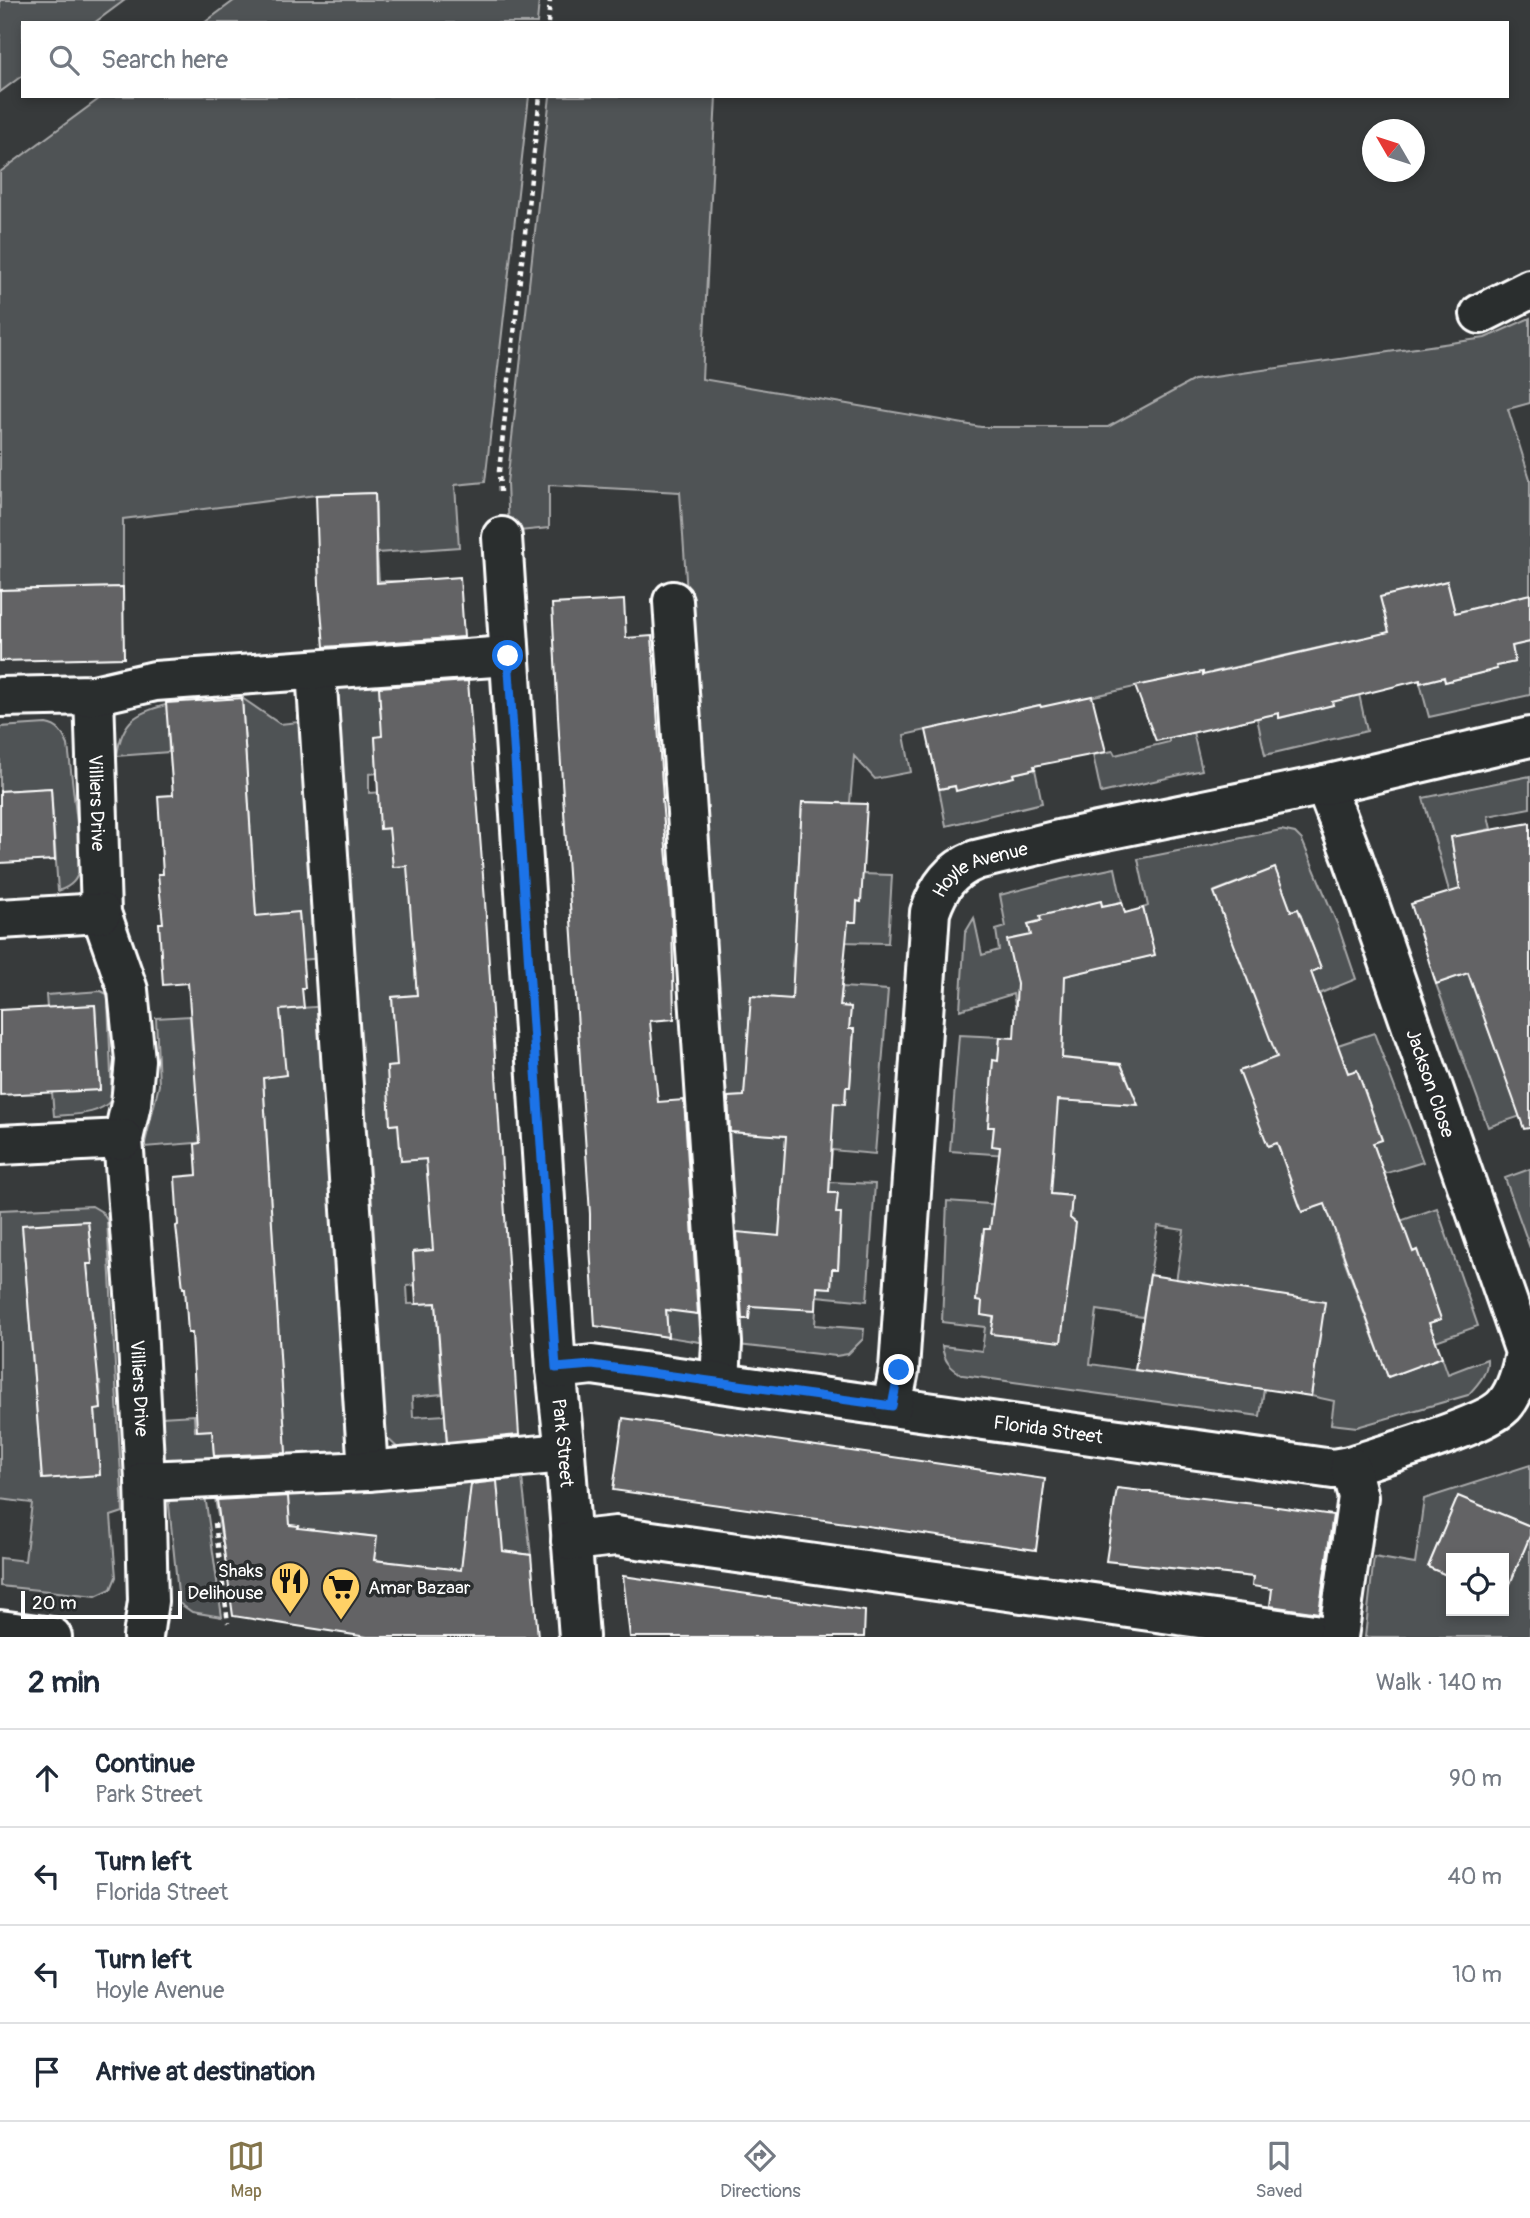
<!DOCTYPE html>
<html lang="en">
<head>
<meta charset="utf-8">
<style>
	:root { --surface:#fff; --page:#f6f6f7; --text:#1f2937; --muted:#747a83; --line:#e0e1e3; --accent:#84754c }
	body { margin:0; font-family:Pangolin,sans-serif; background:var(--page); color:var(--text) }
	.controls { position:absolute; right:21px; bottom:21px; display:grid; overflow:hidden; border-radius:0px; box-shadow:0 4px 10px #0003 }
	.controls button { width:63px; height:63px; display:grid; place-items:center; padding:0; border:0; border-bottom:2px solid var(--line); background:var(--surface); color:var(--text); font:35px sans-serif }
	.compass { position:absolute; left:1362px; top:119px; width:63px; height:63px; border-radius:50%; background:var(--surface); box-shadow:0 4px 10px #0003; rotate:309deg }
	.scale { position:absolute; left:21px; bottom:18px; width:161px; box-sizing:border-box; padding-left:7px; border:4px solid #fff; border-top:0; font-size:19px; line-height:24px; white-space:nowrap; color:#fff; -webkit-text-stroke:5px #2a2d2e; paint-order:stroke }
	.stop { position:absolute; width:21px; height:21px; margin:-16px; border:5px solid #1a73e8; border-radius:50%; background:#fff }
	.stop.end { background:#1a73e8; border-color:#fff; box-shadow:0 2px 7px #0008 }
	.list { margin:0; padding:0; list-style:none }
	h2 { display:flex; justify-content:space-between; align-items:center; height:91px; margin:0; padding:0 28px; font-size:30px }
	h2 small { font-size:23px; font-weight:400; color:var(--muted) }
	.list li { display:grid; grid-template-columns:46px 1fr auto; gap:21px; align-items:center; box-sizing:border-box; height:98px; padding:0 28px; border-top:2px solid var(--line) }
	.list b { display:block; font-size:26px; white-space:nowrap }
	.list p { margin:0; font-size:23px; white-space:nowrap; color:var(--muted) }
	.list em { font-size:23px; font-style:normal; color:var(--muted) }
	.icon { flex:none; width:38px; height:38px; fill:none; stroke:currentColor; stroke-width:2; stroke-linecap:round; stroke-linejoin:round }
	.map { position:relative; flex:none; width:1530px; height:1637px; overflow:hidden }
	.search { position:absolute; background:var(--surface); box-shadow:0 4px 10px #0003; left:21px; right:21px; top:21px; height:77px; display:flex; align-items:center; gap:18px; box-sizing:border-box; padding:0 24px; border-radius:0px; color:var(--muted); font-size:26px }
	.sheet { height:483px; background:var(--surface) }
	nav { display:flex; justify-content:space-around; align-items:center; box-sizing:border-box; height:98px; border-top:2px solid var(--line); background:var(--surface); font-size:19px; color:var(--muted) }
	nav a { display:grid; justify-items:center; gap:4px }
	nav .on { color:var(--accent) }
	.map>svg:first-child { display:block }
	.green { fill:#505354; stroke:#a8a9aa; stroke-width:2; fill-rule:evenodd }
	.building { fill:#636465; stroke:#fff; stroke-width:2 }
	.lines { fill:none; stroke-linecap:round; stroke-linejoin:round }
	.minor-casing { stroke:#fff; stroke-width:44 }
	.path { stroke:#fff; stroke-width:4.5; stroke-dasharray:5 5; stroke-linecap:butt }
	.minor { stroke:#2a2d2e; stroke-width:38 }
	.route { stroke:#1a73e8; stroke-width:9 }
	.labels { text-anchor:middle; stroke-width:7; stroke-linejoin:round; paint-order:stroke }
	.street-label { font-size:19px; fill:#fff; stroke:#2a2d2e }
	.poi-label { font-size:19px; fill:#fff; stroke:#2a2d2e; text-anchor:end }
</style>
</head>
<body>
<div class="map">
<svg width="1530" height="1637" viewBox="0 0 1530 1637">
	<rect width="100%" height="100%" fill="#373a3b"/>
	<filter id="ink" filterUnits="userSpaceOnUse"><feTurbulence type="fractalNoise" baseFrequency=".0143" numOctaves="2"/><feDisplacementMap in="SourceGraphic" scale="14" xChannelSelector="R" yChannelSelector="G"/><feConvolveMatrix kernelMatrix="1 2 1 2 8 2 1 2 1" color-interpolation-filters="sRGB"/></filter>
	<g filter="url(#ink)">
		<path class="green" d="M0 0H125L94 23H23V75L0 92Z
			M235 0H539L537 23H204Z
			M103 96H529L485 482 455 485 459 547 377 553 379 581H413V598L320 604 318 557 377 552 375 493 316 495 123 519V587L0 590V172Z
			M550 96H716L702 379 981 427H1108L1194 380 1485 338 1530 318V403L1508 409 1530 479V608L1526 595 1455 613 1447 581 1381 597 1389 632 1375 636 1359 694 1367 731 1265 755 1257 718 1279 713 1280 718 1333 705 1332 702 1362 638 1213 672 1221 711 1212 713 1202 672 1058 704 1050 749 1040 705 904 735 911 772 875 779 854 756 850 803 802 802 795 940 792 966 817 968 816 986 793 984 790 1024 773 1023 775 998 751 996 747 1053 787 1056 747 1133 799 1137 834 1103H845L846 1087 850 1086 854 1030 849 1029 851 1007 840 1006 842 987 888 990 875 1154 832 1150 830 1174 784 1171 773 1307 816 1310 815 1325 864 1329 863 1339 848 1354 836 1356 738 1345 735 1318 749 1319 754 1256 768 1235 731 1232 680 492 549 485V528L509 532 507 483Z
			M1530 642V695L1429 717 1420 683 1444 677 1445 682 1496 669V666L1515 662 1512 646Z
			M392 683 393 702 380 704 381 719 396 735 375 737 377 757 398 771 369 774V793L402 791 381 829 405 827 392 851 393 867 408 866 417 995 392 997 393 1016 418 1014 391 1125 426 1123 401 1161 428 1159 433 1250 413 1252 414 1267 433 1266 434 1283 407 1286 408 1304 436 1303 442 1394 412 1397 413 1417 445 1415 447 1450 404 1454 382 1433 334 686Z
			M242 698 280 724 308 721 325 958 257 963 301 939 299 912 256 916Z
			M176 702 178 733 168 734 169 752 117 756C122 716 140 712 176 702Z
			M46 724C59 726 63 734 68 745L82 866C76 880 73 886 58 891L51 788 0 791V727Z
			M1193 732 1202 770 1101 793 1093 755 1113 751 1115 755 1169 742V738Z
			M1035 769 1042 803 946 826 939 789 1013 777V774Z
			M1530 776V808L1488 816 1491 829 1451 837 1465 918 1530 907V957L1482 976 1497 1018 1486 1023 1521 1116 1488 1127 1436 984 1504 960 1494 928 1462 937 1423 798Z
			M1281 830 1295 833 1302 840 1338 926 1356 979 1319 994 1311 972 1321 968 1298 909 1291 911 1275 868 1215 891 1324 1009 1334 1035 1240 1071 1301 1135 1286 1169 1302 1212 1387 1181 1395 1212 1335 1235 1388 1377 1442 1357 1448 1374 1487 1359C1488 1374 1478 1384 1468 1395L1357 1427 1331 1424 1334 1401 1311 1396 1319 1339 1272 1332 1278 1295 1226 1287 1175 1288 1184 1230 1158 1226 1143 1317 1097 1310 1090 1364 1264 1389 1260 1416 963 1375C950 1368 944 1361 942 1346L982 1351 985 1327 942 1322 947 1201 1003 1205 990 1229H984L976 1301 982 1302 981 1315 993 1317 992 1334 1037 1340 1046 1269 1070 1218 1072 1196 1004 1189 1058 1100 1137 1105 1121 1064 1062 1058 1063 1020 1016 1010 1013 994 960 1010 965 933 974 918 982 955 999 950 996 930 1006 927 1000 895 1062 879 1115 868 1122 902 1102 906 1101 902 1028 924 1031 935 1019 987 1154 955 1143 908 1148 906 1138 859Z
			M862 874 892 875 888 943 840 942 842 922H856L857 901H861Z
			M101 991 107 994 108 999 112 1099C99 1116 73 1114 54 1116L52 1092 100 1089 95 1005 47 1008 46 995Z
			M328 1006 356 1455 286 1460 263 1078 286 1075 259 1011Z
			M190 1016 192 1050H203L208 1142 144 1147 159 1085 156 1018Z
			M1374 1033 1423 1162 1384 1174 1373 1143 1382 1139 1357 1071 1348 1073 1338 1045Z
			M959 1035 1000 1037 998 1061H993L988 1126 994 1127 992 1146 1007 1148V1155L950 1151Z
			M1530 1169V1248L1505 1178Z
			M830 1182 875 1184 867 1301 817 1296V1287L831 1288 832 1269H838L841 1213H836L837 1193H829Z
			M92 1206 102 1212 107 1220 123 1512 111 1516 116 1577 111 1589 96 1596 0 1586V1558L25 1561 32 1503 0 1499V1210ZM88 1221 92 1263 85 1264 94 1327 88 1328 92 1382H100L101 1409 95 1410 100 1474 42 1479 22 1225Z
			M1437 1208 1478 1326 1436 1341 1429 1323 1441 1319 1417 1250 1408 1254 1397 1222Z
			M702 1279 706 1343 668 1337 666 1305 690 1281Z
			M194 1415 195 1431 212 1430 215 1465 164 1468 161 1417Z
			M1530 1465V1526L1458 1497 1428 1567 1451 1577V1611H1504V1598L1530 1535V1637H1365L1374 1557 1415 1564 1424 1499Z
			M522 1478 531 1555 464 1546 461 1571 374 1560 376 1537 338 1532 334 1556 296 1551 298 1526 258 1521 255 1545 222 1541 214 1492 401 1486Z
			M168 1495H205L222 1617 192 1612 179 1603Z"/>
		<path class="building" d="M375 493 377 583 460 577 464 637 324 647 319 584 316 495Z
			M1447 581 1455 613 1530 594V642L1512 646 1515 662 1496 666 1497 669 1445 682 1444 677 1420 683V680L1332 702 1333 705 1279 718V713L1156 741 1135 686 1203 672V675L1389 632 1380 597Z
			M123 587 124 658 0 661V590Z
			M624 600 626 638 652 636 663 799H662L672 919 674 1019 650 1021 658 1102 684 1100 698 1314 666 1310 668 1337 595 1326 590 1246V1214L559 734 552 604Z
			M468 681 485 901 519 1435 447 1442 436 1303 416 1304 413 1252 433 1250 426 1159 401 1161 398 1124 390 1125 387 1067 397 1066 392 997 417 995 407 866 393 867 389 828 380 829 375 737 382 736 379 687Z
			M1092 696 1106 752 1034 766 1035 769 1013 774 1014 777 956 791 955 786 939 789 926 730 1040 705 1041 707Z
			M242 698 256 916 299 912 305 988H302L304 1008 280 1010 286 1075 263 1078 286 1453 214 1456 212 1430 197 1431 192 1333H188L185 1288H183L176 1226 178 1225 175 1177 197 1175 195 1144 200 1143 188 983 163 985 159 923H163L158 874H163L158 796 173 795 166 703Z
			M51 788 55 860 0 863V791Z
			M802 802 867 804 861 902 857 901 856 922H848L840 1006 851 1007 849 1029H854L850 1087H846L845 1104 834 1103 829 1193H838L836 1213H841L838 1269H832L831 1288 817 1287 816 1310 750 1306 749 1319H742L737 1232 779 1236 786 1136 730 1132 728 1097 744 1096 751 996 792 999Z
			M1530 823V1128L1524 1129 1468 973 1436 984 1411 904 1460 889 1451 837Z
			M1275 868 1291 911 1298 909 1321 968 1311 972 1348 1073 1357 1070 1371 1109 1382 1140 1373 1143 1413 1252 1417 1250 1441 1319 1429 1323 1442 1357 1388 1377 1325 1204 1302 1212 1277 1143 1268 1146 1239 1071 1277 1057 1214 892Z
			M1101 901 1102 906 1122 902 1125 913 1143 908 1155 955 1065 976 1062 1058 1121 1064 1138 1105 1058 1100 1051 1194 1072 1196 1070 1218 1076 1223 1061 1342 991 1334 994 1317 981 1315 982 1302 976 1301 984 1229H990L1000 1147 992 1146 994 1127H988L993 1060 998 1061 1000 1037 1014 1038 1017 984 1007 940 1031 935 1028 924 1041 921 1040 916Z
			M95 1005 100 1090 0 1095V1010Z
			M88 1221 92 1264H87L101 1409 95 1410 100 1475 42 1479 22 1225Z
			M1150 1275 1325 1302 1311 1396 1135 1370Z
			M623 1418 1045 1479 1036 1550 613 1490Z
			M497 1481 503 1551 531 1555 538 1637H367L233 1616 217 1500 288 1496 290 1525 299 1526 298 1528 377 1537 374 1560 461 1570 471 1484Z
			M1117 1488 1271 1506 1333 1515 1319 1613 1270 1606 1272 1589 1252 1586 1253 1577 1106 1561Z
			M1458 1496 1530 1526V1536L1504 1598V1558H1451V1577L1428 1567Z
			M623 1576 865 1611 864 1637H630Z"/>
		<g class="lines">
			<g class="minor-casing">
				<g id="minor">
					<path d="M1480 314 1530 289"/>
					<path id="s1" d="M502 537 556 1369 565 1453 579 1637"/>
					<path d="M673 601 722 1343 720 1382"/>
					<path d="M316 670 368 1471"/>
					<path id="s2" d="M94 695 101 913 128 990 135 1060 131 1104 123 1139 136 1306 145 1481 148 1601 143 1637"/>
					<path d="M0 697 94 695 155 681 508 656"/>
					<path d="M0 919 101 913"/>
					<path d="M0 1145 123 1139"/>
					<path id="s3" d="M556 1369 592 1365 1333 1469 1350 1466C1381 1455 1491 1425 1506 1403 1517 1389 1522 1370 1525 1352L1353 858 1325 785"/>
					<path id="s4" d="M892 1406 899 1370 930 912C939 886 951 870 976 860L1063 839 1325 785 1530 737"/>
					<path d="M145 1481 368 1471 565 1453"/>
					<path d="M571 1541 616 1536 1335 1637"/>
					<path d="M0 1630 52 1637"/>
					<path d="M1338 1637 1358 1497 1350 1466"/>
				</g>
			</g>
			<path class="path" d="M548 23 550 0
				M500 492 499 471 540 96
				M215 1523 228 1623"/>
			<use href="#minor" class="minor"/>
		</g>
	</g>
	<g class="lines" filter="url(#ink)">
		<path class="route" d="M508 656 556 1368 592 1365 892 1406 899 1370"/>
	</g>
	<defs>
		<g id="restaurant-pin" transform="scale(2.0125)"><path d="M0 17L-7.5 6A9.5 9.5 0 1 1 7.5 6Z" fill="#ffd166" stroke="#2a2d2e"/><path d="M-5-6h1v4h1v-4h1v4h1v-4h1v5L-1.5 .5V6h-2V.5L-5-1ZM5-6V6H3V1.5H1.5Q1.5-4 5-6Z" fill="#111"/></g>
		<g id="supermarket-pin" transform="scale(2.0125)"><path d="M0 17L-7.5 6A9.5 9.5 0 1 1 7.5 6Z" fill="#ffd166" stroke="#2a2d2e"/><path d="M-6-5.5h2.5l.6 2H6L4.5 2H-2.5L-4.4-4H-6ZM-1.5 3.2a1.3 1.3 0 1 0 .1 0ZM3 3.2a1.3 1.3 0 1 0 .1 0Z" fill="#111"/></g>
	</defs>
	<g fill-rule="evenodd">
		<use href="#restaurant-pin" x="290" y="1581"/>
		<use href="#supermarket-pin" x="341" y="1587"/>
	</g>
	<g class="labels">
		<g class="street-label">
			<text dy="7" stroke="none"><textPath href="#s2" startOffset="108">Villiers Drive</textPath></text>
			<text dy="7" stroke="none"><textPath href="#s4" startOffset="567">Hoyle Avenue</textPath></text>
			<text transform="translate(1431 1083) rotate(71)" y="7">Jackson Close</text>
			<text dy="7" stroke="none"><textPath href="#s2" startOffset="700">Villiers Drive</textPath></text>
			<text dy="7" stroke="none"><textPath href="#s3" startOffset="497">Florida Street</textPath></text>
			<text dy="7" stroke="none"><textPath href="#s1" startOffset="908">Park Street</textPath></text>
		</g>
		<g class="poi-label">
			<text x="263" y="1577">Shaks<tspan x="263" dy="22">Delihouse</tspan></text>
			<text x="368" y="1594" text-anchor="start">Amar Bazaar</text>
		</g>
	</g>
</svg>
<div class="controls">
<button><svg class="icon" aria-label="locate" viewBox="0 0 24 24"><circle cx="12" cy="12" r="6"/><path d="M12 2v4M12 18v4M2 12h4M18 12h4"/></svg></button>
</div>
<svg class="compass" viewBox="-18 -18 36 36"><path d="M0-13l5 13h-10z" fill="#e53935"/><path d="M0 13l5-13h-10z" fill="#747a83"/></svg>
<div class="scale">20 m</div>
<div class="stop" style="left:508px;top:656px"></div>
<div class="stop end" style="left:899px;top:1370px"></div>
<div class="search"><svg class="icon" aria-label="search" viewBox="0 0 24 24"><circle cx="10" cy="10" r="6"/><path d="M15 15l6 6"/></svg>Search here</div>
</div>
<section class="sheet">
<h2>2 min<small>Walk · 140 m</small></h2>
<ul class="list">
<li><svg class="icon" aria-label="ahead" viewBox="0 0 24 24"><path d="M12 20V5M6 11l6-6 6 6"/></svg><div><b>Continue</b><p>Park Street</p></div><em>90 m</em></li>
<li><svg class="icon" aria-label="left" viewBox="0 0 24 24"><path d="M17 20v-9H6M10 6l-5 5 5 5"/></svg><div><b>Turn left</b><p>Florida Street</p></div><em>40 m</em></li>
<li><svg class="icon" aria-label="left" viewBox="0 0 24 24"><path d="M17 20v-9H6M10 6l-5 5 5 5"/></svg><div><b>Turn left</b><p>Hoyle Avenue</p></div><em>10 m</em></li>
<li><svg class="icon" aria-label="arrive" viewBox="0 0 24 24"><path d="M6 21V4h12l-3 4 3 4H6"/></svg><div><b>Arrive at destination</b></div></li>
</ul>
</section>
<nav>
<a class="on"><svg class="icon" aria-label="map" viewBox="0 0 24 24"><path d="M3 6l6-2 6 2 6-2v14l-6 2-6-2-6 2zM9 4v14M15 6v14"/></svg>Map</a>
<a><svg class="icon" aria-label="directions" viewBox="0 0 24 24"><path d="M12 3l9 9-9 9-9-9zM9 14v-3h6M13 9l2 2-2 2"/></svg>Directions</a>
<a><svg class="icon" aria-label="saved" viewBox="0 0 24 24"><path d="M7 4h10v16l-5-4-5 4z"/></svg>Saved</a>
</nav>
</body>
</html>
